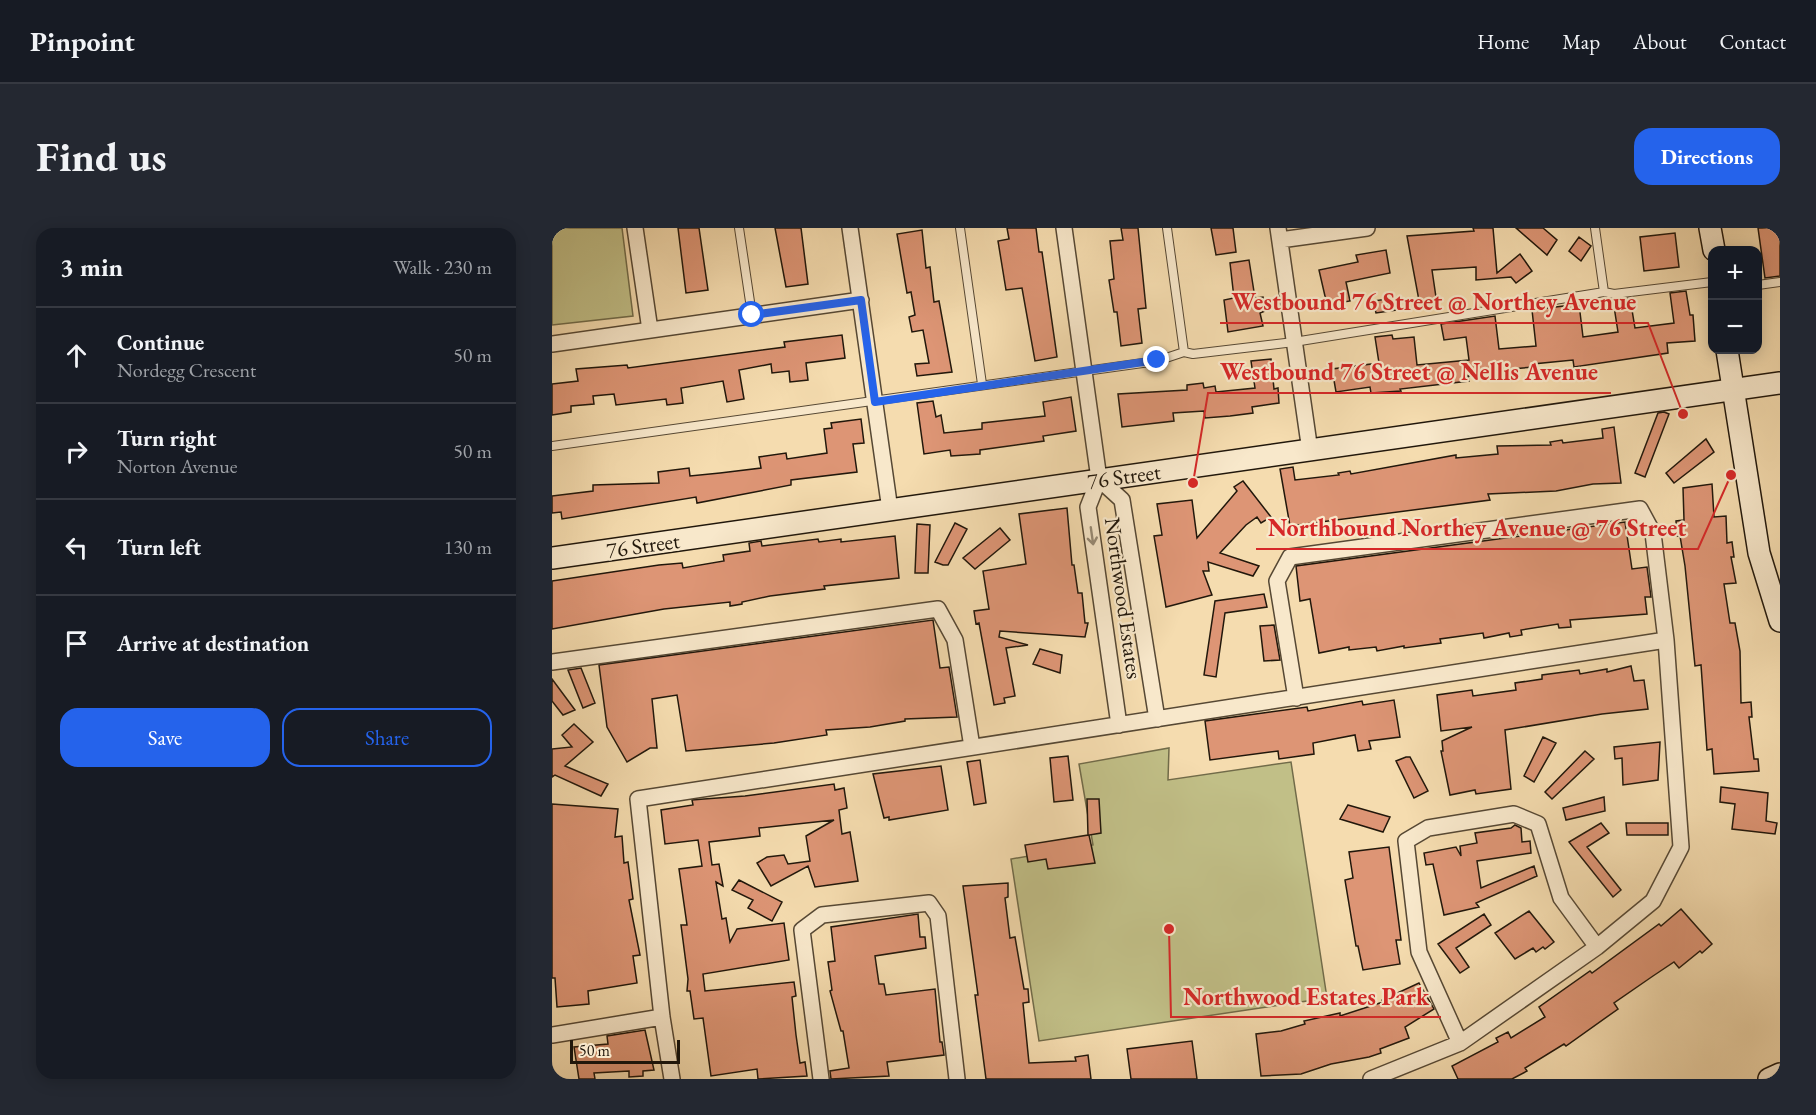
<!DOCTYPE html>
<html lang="en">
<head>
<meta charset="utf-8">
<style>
	:root { --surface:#171b24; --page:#242831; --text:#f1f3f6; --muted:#9ea1a6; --line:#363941; --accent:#2563eb }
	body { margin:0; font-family:"EB Garamond",serif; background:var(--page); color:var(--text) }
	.controls { position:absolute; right:18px; top:18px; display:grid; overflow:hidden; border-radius:12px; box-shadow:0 3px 15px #0003 }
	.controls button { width:54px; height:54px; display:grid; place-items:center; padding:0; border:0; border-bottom:2px solid var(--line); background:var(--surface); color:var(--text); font:30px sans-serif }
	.scale { position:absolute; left:18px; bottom:15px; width:110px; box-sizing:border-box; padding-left:6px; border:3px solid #21170b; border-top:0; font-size:16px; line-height:21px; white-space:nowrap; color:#21170b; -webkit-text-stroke:4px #f8e8cb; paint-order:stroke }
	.stop { position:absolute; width:18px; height:18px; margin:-14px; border:4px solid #2563eb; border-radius:50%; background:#fff }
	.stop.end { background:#2563eb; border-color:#fff; box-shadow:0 2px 6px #0008 }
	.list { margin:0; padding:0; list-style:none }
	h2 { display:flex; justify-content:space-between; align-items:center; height:78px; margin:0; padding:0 24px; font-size:26px }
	h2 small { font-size:20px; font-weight:400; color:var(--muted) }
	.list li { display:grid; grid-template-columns:39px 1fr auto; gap:18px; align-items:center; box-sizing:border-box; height:96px; padding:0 24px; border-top:2px solid var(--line) }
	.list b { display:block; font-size:22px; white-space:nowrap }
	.list p { margin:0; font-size:20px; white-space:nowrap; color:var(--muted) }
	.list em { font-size:20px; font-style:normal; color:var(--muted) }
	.actions { display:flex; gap:12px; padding:18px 24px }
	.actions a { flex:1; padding:14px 0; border:2px solid var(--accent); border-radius:18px; text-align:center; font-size:21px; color:var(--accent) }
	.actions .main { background:var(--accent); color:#fff }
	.icon { flex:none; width:33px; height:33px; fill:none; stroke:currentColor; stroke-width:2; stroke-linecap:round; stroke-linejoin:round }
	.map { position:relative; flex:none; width:1228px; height:851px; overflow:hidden; border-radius:18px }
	header { display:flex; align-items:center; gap:36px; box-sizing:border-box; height:84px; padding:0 30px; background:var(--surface); border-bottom:2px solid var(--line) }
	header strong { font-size:28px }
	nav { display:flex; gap:33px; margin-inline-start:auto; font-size:21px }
	.intro { display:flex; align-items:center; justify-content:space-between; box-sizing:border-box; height:144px; padding:0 36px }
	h1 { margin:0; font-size:42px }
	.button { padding:15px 27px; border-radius:18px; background:var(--accent); color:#fff; font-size:21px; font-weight:700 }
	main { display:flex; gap:36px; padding:0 36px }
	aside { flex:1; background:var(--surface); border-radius:18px; box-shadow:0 3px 15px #0003 }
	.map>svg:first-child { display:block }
	.green { fill:#c1bf87; stroke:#716b49; stroke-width:1.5 }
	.building { fill:#dd9575; stroke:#21170b; stroke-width:1.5 }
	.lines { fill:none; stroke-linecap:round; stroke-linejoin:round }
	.lane-casing { stroke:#564834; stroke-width:10 }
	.street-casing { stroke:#564834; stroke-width:18 }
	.secondary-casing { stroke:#21170b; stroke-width:24 }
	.lane { stroke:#f8e8cb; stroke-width:8 }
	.street { stroke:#f8e8cb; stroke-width:15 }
	.secondary { stroke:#f8e8cb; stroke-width:21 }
	.oneway { stroke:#978a75 }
	.route { stroke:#2563eb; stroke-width:8 }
	.labels { text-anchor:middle; stroke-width:4.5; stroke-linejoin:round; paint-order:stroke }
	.street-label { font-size:22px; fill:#21170b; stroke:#f8e8cb }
	.leader { fill:none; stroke:#d62828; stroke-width:2 }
	.callout-dot { fill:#d62828; stroke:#f8e8cb; stroke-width:2 }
	.callout-label { font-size:24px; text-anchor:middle; font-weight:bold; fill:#d62828; stroke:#f8e8cb; stroke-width:4.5; stroke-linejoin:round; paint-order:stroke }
</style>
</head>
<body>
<header>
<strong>Pinpoint</strong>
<nav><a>Home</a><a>Map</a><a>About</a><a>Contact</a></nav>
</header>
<div class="intro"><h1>Find us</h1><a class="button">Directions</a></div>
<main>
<aside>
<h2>3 min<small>Walk · 230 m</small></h2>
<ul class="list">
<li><svg class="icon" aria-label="ahead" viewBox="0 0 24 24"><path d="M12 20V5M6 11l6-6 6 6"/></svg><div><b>Continue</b><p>Nordegg Crescent</p></div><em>50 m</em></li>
<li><svg class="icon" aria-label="right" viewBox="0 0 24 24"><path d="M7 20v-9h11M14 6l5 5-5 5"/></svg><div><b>Turn right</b><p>Norton Avenue</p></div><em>50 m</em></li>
<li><svg class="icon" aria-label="left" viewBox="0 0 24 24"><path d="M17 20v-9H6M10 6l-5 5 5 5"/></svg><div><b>Turn left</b></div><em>130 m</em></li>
<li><svg class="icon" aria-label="arrive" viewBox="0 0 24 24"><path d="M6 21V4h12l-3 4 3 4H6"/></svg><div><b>Arrive at destination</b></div></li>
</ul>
<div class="actions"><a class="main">Save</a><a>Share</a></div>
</aside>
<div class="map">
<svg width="1228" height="851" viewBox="0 0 1228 851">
	<rect width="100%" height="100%" fill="#f5dcaf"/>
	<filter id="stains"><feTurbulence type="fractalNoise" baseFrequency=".00333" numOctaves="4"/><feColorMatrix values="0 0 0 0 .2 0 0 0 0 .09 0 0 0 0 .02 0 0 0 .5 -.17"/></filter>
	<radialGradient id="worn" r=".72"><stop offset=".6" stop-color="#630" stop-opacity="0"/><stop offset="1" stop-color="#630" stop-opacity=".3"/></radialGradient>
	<path class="green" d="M0 0H70L81 88 0 97Z
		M617 520 616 552 739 534 775 770 487 813 459 631 541 617 527 536Z"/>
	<path class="building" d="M126 0H147L156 62 134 65Z
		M223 0H249L256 56 234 59Z
		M455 0H484L487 24H490L505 129 483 133 470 60 454 62 446 13 457 11Z
		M569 0H586L594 80 586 81 590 115 569 118 565 84H562L557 52 562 51 558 13 571 12Z
		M659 0H681L684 24 664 27Z
		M921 0H941L945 45 968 26 980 43 964 55 959 49 924 52V39L880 42 885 76 868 78 855 8 922 3Z
		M964 0H991L1005 12 995 27Z
		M1206 0H1228V48L1213 50Z
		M370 2 374 40 378 39 382 74 387 73 400 144 365 148 363 136 377 135 371 102 360 104 357 89 363 87 359 64 355 65 345 6Z
		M1123 5 1127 39 1092 43 1088 9Z
		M1027 9 1039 18 1029 33 1017 23Z
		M834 22 838 45 794 54 798 73 775 77 767 42 806 34 804 27Z
		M697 32 703 70 711 69 713 83 708 85 711 98 676 104 672 72 682 70 678 35Z
		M1134 63 1138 87H1141L1143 113 1115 115 1116 125 1022 139 1021 132 981 136 982 139 936 143V146L916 148 917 153 848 161 849 163 819 165 818 159 784 164 780 141 827 135 823 109 840 107 841 111 862 109 865 137 917 132 914 109 892 112 889 96 943 88 947 121 984 118 980 82 1027 76 1031 109 1066 104 1061 72 1078 70 1083 100 1122 95 1118 65Z
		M842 70 844 82 824 85 821 73Z
		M290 107 293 130 254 135 256 152 238 154 237 143 220 145 219 136 187 142 192 171 175 174 171 153 129 160 131 175 115 177 114 171 64 177 62 166 41 168 42 176 19 178V184L0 187V156L26 153 24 141 75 137 76 140 233 119 232 114Z
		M719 131 722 161 726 160 727 175 700 179 701 185 678 188 653 190 652 183 621 185 622 193 570 199 566 166 635 162V157L651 155 652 160 663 158 664 164 703 160 699 133Z
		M519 169 524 203 491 208 492 213 428 222V226L399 228 398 222 372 226 365 175 381 173 384 189 389 187 392 205 430 201V195L493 188 491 174Z
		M1112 184 1117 186 1093 249 1083 245 1106 185Z
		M309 191 312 215 301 216 305 244 239 252V257L145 275 144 269 10 291 9 284 0 285V268L41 263V257L107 255 106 244 137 240 138 248 168 245 209 240 207 229 234 225 235 231 275 225 272 201 280 200 279 195Z
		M1062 199 1069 255 1041 256 1004 263 936 266 938 272 738 298 728 241 741 239 743 252 787 247 786 245 798 243 799 246 904 227V230L946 226 945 218 999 217 998 214 1010 212 1011 215 1051 210 1050 201Z
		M1154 211 1162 224 1122 255 1114 245Z
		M691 253 719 289 709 295 705 289 694 297 668 325 707 338 701 348 656 334 657 343H651L660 367 614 379 602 308 610 307 605 276 640 272 645 310 685 263 682 259Z
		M1160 256 1162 289 1174 288 1175 315 1180 314 1182 329H1179L1184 355 1172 356 1178 395H1183L1188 423 1189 475 1199 474 1200 489H1197L1202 531H1206L1207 543 1162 546 1160 521 1155 522 1149 437 1143 438 1133 338 1128 308H1125L1124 293 1132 292 1131 260Z
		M515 280 520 337H522L526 365H530L533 395H536L533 409 448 403 447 409 476 417 454 420 463 468 452 470 453 475 442 477 427 395 424 396 422 383 437 381 431 343 474 336 467 286Z
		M1073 294 1080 341 1095 339 1099 369H1093L1095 386 1018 392 1019 399 1007 400 1006 396 969 402 970 407 958 409 957 405 932 410 931 405 888 411 889 415 852 420V418L825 423 824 419 797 422V419L767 425 758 371 748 373 744 338Z
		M403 295 415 301 396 337H391L383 334Z
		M365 296 378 297 376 345H363Z
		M448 300 458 312 423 341 411 330Z
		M343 308 347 350 272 358 273 361 218 368 190 374V376L178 378V374L112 381 0 401V353L107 337 130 335 131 340 172 333 171 327 198 323 197 315 209 313 210 318 266 311 267 314 289 311V314Z
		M712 366 715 379 673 385 664 449 652 447 663 373Z
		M381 392 388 440 397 439 405 489 353 491V493L318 499 274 502 275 507 222 515 134 523 125 467 100 471 105 520H98L75 534 55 499 47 437Z
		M722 397 728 432 712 433 708 398Z
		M488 421 510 427 508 445 481 436Z
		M1079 438 1082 453 1092 452 1096 481 1050 486 953 502 959 561 924 566 923 562 898 567 889 523H891L890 513 920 499 889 503 885 467 920 462 921 468 964 462 963 455 990 451V447L1027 442 1028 446 1055 441V444Z
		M29 440 43 475 31 480 16 442Z
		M0 451 23 482 11 487 0 473Z
		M842 472 848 509 817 513 819 521 806 523 803 507 761 515 762 526 727 531 726 523 658 532 653 493 755 479 756 483 810 473 811 477Z
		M22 496 41 514 13 538 56 556 49 568 3 547 0 549V521L20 519 10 507Z
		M991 509 1004 515 982 554 972 548Z
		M1108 514 1106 552 1071 557 1070 530 1063 531 1062 519Z
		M1033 523 1042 531 1000 571 993 564Z
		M516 528 521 572 502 574 498 530Z
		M854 529H858L876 563 862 570 844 533Z
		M428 532 434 575 422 577 415 534Z
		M389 538 396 582 337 592V589L332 590 321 546Z
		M282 556 283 562 292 560 295 580 287 582 290 606 298 604 306 653 263 659 256 638 219 658 205 635 215 629 232 627 236 636 258 633 254 608 282 592 207 600 208 608 157 614 160 637 167 636 171 658 164 654 170 691 174 690 178 714 185 701 232 695 237 732 151 746 153 763 242 754 244 768 240 769 244 807 248 835 253 834 255 848 206 851 205 841 159 848 151 790 142 791 138 763H135L136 751 129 697H135L127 641 150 638 146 612 113 616 109 582 141 577 140 572 152 571 193 568Z
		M1169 559 1216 565 1214 593 1225 595 1223 606 1180 601 1183 576 1168 574Z
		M1052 569 1053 583 1014 592 1011 580Z
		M535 571H547L549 605 537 607 543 635 496 641 494 631 476 634 473 617 536 607Z
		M0 576 66 581 63 609 70 608 72 635 76 634 81 671 77 672 88 727 81 728 85 755 36 763 37 776 5 779 3 750H0Z
		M796 577 838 589 831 604 788 591Z
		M1049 595 1057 605 1035 619 1069 662 1061 669 1017 614Z
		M1074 595H1116V607H1075Z
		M963 597 969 600 970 614 978 613 979 625 925 633 929 660 982 638 985 648 924 675 927 679 892 687 881 636 874 637 872 625 904 619 909 628 908 618 925 615 923 605 959 600Z
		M837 619 849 712H844L848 736 811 742 806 718H804L793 652 801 650 797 624Z
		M187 652 230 674 220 693 196 680 201 672 180 662Z
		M456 655V669L453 670 458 710 463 709 472 761H476L477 774 471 775 477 835 524 833 523 829 536 827 539 851H434L423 767H426L411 658Z
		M1129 681 1160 716 1150 725 1148 723 1127 740 1122 734 1101 748 1062 775 1066 781 1014 818 1012 816 973 840 975 843 960 851H906L900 838 946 814 944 810 956 804 959 810 993 789 987 779 1038 743 1040 745 1107 696 1109 698Z
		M977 683 1002 714 993 721 991 719 984 724 981 720 963 731 943 705Z
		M366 686 368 709H373L374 720 323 728 327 756H332L334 767 383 761 388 814H390L392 827 335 834 337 848 279 851 278 843 297 840 291 803H289L278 763 280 762 276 734 283 733 279 699Z
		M932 686 939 697 904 720 917 739 908 745 886 716Z
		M867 755 882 781 853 799 857 810 828 821 829 825 817 829 779 836 749 846 709 848 704 806 729 803 753 796 752 793 788 785V788L831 774 830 772Z
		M93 802 102 842 91 843V848L77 849V843L42 845 43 851H27L22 819 56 816 55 808Z
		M640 813 645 851H579L575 821Z"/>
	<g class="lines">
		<g class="lane-casing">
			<path id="lane" d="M187 0 200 87
				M408 0 430 156
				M615 0 632 124
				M1043 0 1052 64
				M1206 57 1228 54
				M0 218 605 133 632 124 641 126 742 114 1052 64 1062 66 1160 54"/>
		</g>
		<g class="street-casing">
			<path id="street" d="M83 0 98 102
				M298 0 338 282
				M512 0 547 251
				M726 0 758 223
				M728 12 815 0
				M0 116 309 72
				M547 251 570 272 605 491
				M547 251 536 279 567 497
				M0 434 386 381 403 412 420 519
				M744 470 725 353 738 329 1088 281 1101 305 1114 412 1129 619 1101 673 1045 719 908 815 819 851
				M0 807 110 789
				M908 815 867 724 854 613 876 600 962 586 986 596 1009 670 1045 719
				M120 851 110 789 86 571 1114 412
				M269 851 250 702 270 687 377 675 386 688 405 851"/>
		</g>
		<g class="secondary-casing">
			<path id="secondary" d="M1158 0 1162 22
				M1175 122 1207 325 1228 393
				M0 330 1228 155
				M1217 851 1228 846"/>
		</g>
		<use href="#lane" class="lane"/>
		<use href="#street" class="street"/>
		<use href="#secondary" class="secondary"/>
	</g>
	<defs><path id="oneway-shaft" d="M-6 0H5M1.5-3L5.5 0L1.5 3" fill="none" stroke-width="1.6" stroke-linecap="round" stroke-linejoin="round" transform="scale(1.5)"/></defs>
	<use class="oneway" href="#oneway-shaft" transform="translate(540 308) rotate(82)"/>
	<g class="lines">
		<path class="route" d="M200 87 309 72 323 174 605 132"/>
	</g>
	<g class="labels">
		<g class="street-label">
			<text transform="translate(572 248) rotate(-8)" y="8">76 Street</text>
			<text transform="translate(91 317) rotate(-8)" y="8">76 Street</text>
			<text transform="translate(572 370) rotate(82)" y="8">Northwood Estates</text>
		</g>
	</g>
	<path class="leader" d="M1131 186L1096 95H668M641 255L656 165H1059M1179 247L1146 321H704M617 701L619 789H889"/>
	<g class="callout-dot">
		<circle cx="1131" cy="186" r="6"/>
		<circle cx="641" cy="255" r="6"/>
		<circle cx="1179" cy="247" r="6"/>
		<circle cx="617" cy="701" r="6"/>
	</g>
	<g class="callout-label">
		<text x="882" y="82">Westbound 76 Street @ Northey Avenue</text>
		<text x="857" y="152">Westbound 76 Street @ Nellis Avenue</text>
		<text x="925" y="308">Northbound Northey Avenue @ 76 Street</text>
		<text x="754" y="777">Northwood Estates Park</text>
	</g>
	<rect width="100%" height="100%" filter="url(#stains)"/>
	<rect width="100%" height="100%" fill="url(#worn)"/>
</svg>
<div class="controls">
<button>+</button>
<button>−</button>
</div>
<div class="scale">50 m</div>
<div class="stop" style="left:200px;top:87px"></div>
<div class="stop end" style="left:605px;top:132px"></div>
</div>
</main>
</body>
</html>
